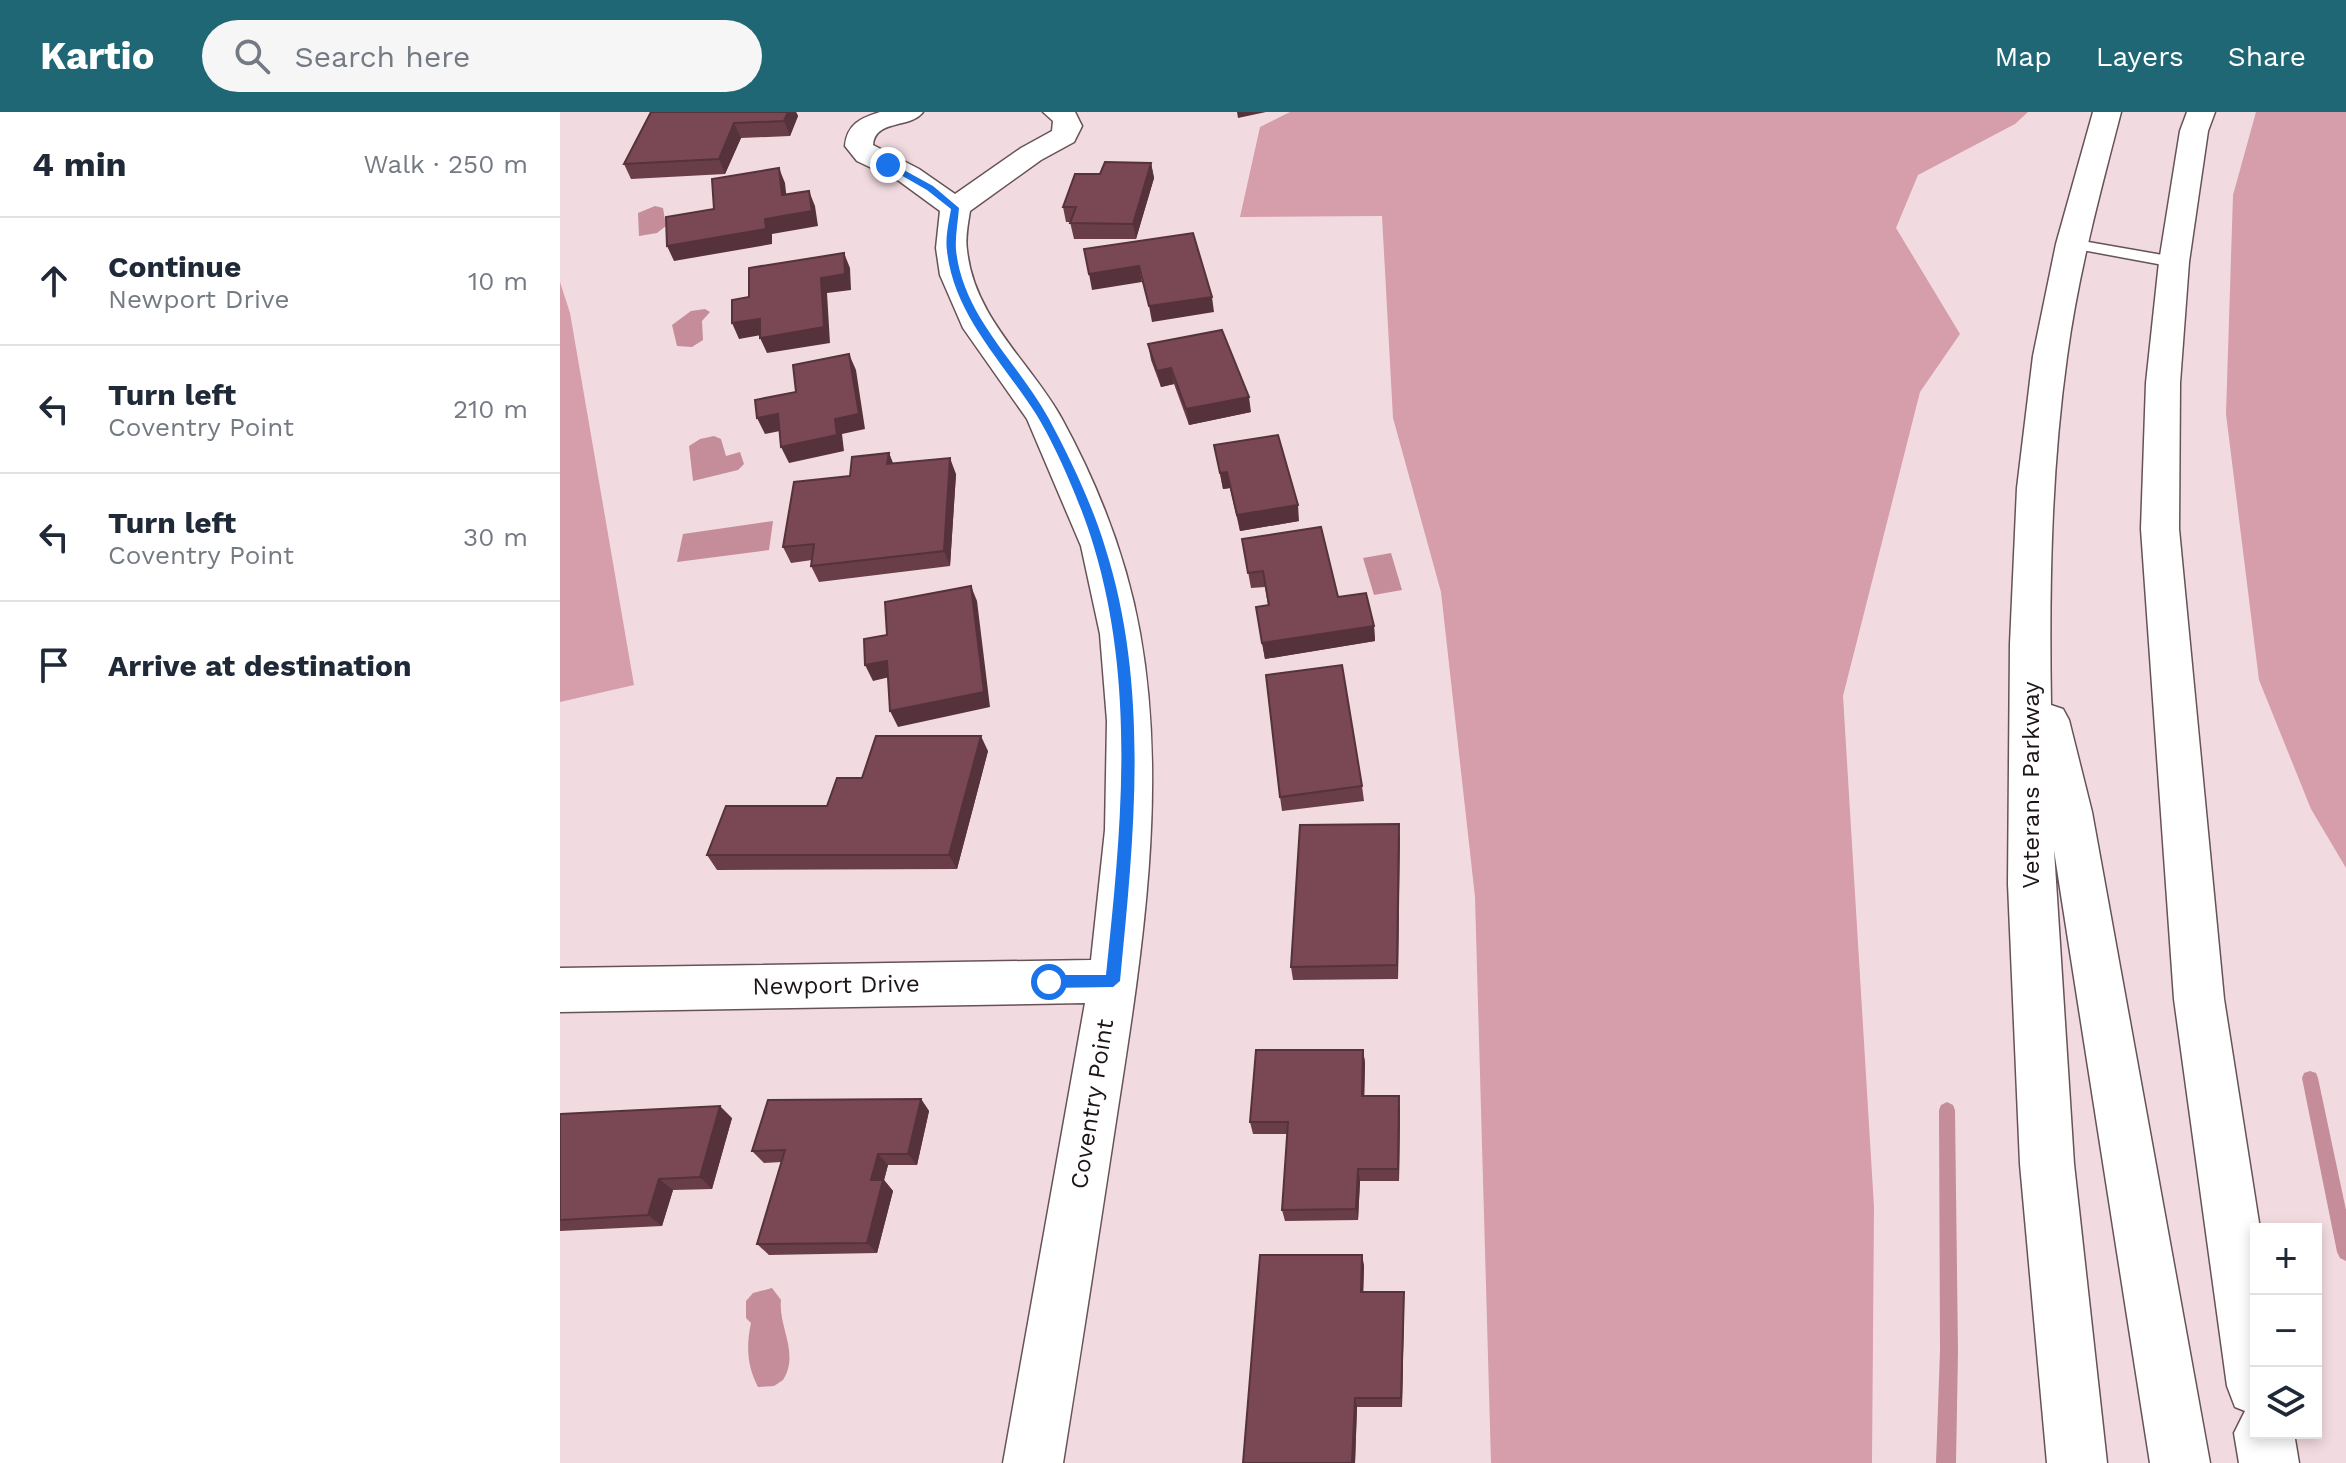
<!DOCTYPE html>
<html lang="en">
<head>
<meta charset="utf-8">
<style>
	:root { --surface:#fff; --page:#f6f6f7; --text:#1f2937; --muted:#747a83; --line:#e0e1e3; --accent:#1f6775 }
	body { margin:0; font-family:"Work Sans",sans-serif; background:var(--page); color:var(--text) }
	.controls { position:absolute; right:24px; bottom:24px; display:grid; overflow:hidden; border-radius:0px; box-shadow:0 4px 12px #0003 }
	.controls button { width:72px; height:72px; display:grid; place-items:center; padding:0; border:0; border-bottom:2px solid var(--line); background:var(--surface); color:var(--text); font:40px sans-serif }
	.stop { position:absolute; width:24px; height:24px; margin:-18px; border:6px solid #1a73e8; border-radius:50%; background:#fff }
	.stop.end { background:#1a73e8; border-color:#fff; box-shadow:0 2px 8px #0008 }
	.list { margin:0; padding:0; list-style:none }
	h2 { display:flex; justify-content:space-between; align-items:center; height:104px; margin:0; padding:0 32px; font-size:34px }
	h2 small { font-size:26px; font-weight:400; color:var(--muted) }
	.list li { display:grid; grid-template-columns:52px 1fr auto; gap:24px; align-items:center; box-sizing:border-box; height:128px; padding:0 32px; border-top:2px solid var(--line) }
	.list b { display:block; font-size:30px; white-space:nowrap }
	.list p { margin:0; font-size:26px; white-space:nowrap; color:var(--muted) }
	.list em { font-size:26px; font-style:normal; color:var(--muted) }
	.icon { flex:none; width:44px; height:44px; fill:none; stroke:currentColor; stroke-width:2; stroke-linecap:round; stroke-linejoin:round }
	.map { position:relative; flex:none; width:1786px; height:1351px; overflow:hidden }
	header { display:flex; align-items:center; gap:48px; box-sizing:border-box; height:112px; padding:0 40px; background:var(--accent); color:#fff }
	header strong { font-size:38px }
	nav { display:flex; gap:44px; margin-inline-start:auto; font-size:28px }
	.search { width:560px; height:72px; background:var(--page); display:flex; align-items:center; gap:20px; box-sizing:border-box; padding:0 28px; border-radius:44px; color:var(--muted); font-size:30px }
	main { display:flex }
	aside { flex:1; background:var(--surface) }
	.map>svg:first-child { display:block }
	.forest { fill:#d69daa }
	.water { fill:#c58d99 }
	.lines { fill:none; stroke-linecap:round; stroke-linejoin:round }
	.stream { fill:#c58d99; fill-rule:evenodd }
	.service-casing { stroke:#665357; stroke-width:3 }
	.minor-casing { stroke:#665357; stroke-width:3 }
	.trunk-casing { stroke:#665357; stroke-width:3 }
	.service { fill:#fff; fill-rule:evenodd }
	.minor { fill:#fff; fill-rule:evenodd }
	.trunk { fill:#fff; fill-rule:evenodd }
	.wall { fill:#693e49 }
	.shaded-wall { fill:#55323c }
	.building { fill:#7a4855; stroke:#55323c; stroke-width:2 }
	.route { fill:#1a73e8 }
	.labels { text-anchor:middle; stroke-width:8; stroke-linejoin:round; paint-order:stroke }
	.street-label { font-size:24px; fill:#1c1416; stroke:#fff }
</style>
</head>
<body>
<header>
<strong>Kartio</strong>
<div class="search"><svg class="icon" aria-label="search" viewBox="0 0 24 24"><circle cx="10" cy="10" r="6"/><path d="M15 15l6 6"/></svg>Search here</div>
<nav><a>Map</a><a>Layers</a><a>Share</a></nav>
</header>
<main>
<aside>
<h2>4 min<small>Walk · 250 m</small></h2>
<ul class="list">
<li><svg class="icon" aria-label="ahead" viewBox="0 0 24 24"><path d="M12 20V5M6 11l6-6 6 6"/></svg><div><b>Continue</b><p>Newport Drive</p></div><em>10 m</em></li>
<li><svg class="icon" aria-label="left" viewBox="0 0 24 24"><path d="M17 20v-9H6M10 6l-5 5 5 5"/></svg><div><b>Turn left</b><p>Coventry Point</p></div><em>210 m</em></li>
<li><svg class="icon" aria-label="left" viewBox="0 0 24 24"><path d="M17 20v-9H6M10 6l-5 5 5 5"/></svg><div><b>Turn left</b><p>Coventry Point</p></div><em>30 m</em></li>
<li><svg class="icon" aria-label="arrive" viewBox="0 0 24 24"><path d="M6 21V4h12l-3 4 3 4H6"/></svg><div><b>Arrive at destination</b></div></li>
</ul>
</aside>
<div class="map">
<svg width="1786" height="1351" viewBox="0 0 1786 1351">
	<rect width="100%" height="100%" fill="#f2dbe0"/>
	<path class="forest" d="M730 0H1468L1455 12 1358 63 1336 116 1400 222 1360 280 1283 584 1314 1095 1312 1351H931L915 785 881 480 833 306 822 104 680 105 700 15Z
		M1696 0H1786V756L1751 697 1699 568 1666 302 1673 83Z
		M0 170 10 201 74 573 0 590Z"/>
	<path class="water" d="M95 94 103 96 106 114 97 121 79 124 78 101Z
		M145 197 150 200 142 209 143 228 132 235 117 234 112 213 131 199Z
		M154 324 161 327 166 344 180 340 184 352 178 358 133 369 129 334 140 327Z
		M213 409 209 438 117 450 123 422Z
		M831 441 842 478 814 483 803 446Z
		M212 1176 221 1188C218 1215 240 1241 223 1268L214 1274 198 1275C187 1254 186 1234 191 1211L186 1206V1189L193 1181Z"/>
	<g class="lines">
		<path class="stream" d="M1750 959 1756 961 1758 966 1786 1098V1149L1780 1146 1777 1140 1742 966 1744 961Z
			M1387 990 1393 993 1395 998 1398 1239 1396 1351H1376L1380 1239 1379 998 1381 993Z"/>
		<g class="service-casing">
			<path id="service" d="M1511 127 1614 145 1622 150 1614 155 1506 135V129Z"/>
		</g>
		<g class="minor-casing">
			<path id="minor" d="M320 0H363C350 17 315 7 313 33L359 57 395 82 461 36 492 19 493 9 483 0H515L522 14 514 30 481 48 410 99C408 112 405 126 407 138 414 206 471 251 502 307 538 373 567 447 580 521 608 677 582 841 558 996 540 1114 522 1233 503 1351H443L525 891 0 900V856L531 848 545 718 547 609 540 522 521 434 467 307 403 216 380 163 376 136 380 99 339 69 297 49 285 34C287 12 301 6 320 0Z"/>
		</g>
		<g class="trunk-casing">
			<path id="trunk" d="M1533 0H1561C1540 81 1518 162 1507 245 1491 360 1489 477 1491 593L1503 597 1509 608 1532 700 1650 1351H1590L1494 738 1514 1052 1547 1351H1487L1460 1052 1448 772 1450 532 1457 376 1473 244 1496 132Z
				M1627 0H1655L1648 19 1629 150 1620 271 1619 417 1664 887 1700 1117H1696V1321H1734L1739 1351H1679L1674 1321 1685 1299 1675 1295 1667 1274 1614 887 1581 417 1586 271 1599 150 1620 19Z"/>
		</g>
		<use href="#service" class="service"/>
		<use href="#minor" class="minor"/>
		<use href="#trunk" class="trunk"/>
	</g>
	<path class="wall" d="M91 0H236L238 4 230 24 181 26 165 62 71 67 64 52Z
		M591 51 594 66 576 127H514L510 110H506L503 95 540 62Z
		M588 232 691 300 629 313 614 272 601 275 591 248Z
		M654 333 739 409 680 419 670 376 663 377Z
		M329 341 333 352 396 362 390 454 259 470 251 454 252 448 231 451 223 435 290 364Z
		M682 427 778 485 814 514 815 529 705 547 696 495 708 493 705 475 691 476Z
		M428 639 397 757 157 758 147 743 267 694 302 666Z
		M802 674 804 689 722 699 720 685Z
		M839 712 838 867 733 868 731 855Z
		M803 938 805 951 804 984 840 996 839 1069H800L798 1108 725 1109 722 1098 728 1022H693L690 1010Z
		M361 987 369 999 357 1053H328L324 1068 333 1079 317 1141 209 1143 197 1132 222 1050 204 1051 192 1039Z
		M0 1002 172 1006 152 1077 113 1078 102 1114 0 1119Z
		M804 1153 803 1180 844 1191 842 1295H797L795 1351H683Z"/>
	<path class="shaded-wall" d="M228 0H236L238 4 230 24 224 9Z
		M677 0H706L678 6Z
		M174 11 181 26 165 62 159 47Z
		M591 51 594 66 576 127 573 112Z
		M219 56 225 71 228 98 222 83Z
		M249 79 255 94 258 114 212 122V132L114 149 107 134Z
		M284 141 290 156 291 178 267 181 270 231 207 241 200 226 261 166Z
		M579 154 582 170 532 178 529 162Z
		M652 185 654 200 592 210 589 194Z
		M200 207 207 222 179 227 172 211Z
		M289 242 296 258 305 317 282 322 284 339 229 351 221 335 275 307Z
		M611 256 614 272 601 275 597 259Z
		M689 285 691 300 629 313 626 297Z
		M218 302 225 318 205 322 197 306Z
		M329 341 335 356 327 352Z
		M390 346 396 362 390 454 384 439Z
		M667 360 670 376 663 377 660 361Z
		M738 393 739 409 680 419 677 403Z
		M411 474 417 489 430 595 338 615 330 599Z
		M814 514 815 529 705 547 702 531Z
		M327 549 334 564 313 569 305 553Z
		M421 624 428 639 397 757 389 743Z
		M839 712 840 727 838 867 837 853Z
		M803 938 805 951 804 997 802 984Z
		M839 984 840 996 839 1069 838 1057Z
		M361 987 369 999 357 1053 348 1042Z
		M160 994 172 1006 152 1077 140 1065Z
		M318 1042 328 1053 324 1068 333 1079 317 1141 307 1131 311 1068Z
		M798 1057 800 1069 798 1108 796 1097Z
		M99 1067 113 1078 102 1114 88 1103Z
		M802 1143 804 1153 803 1191 801 1180Z
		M844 1180V1191L842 1295 841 1286Z
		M795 1286 797 1295 795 1351H792Z"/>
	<path class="building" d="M91 0H228L224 9 174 11 159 47 64 52Z
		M545 50 591 51 573 112 510 111 516 95H503L515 62H540Z
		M219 56 222 83 249 79 252 99 205 107 206 117 107 134 106 105 154 97 152 67Z
		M633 121 652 185 589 194 579 154 529 162 524 137Z
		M284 141 285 162 261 166 264 215 200 226V207L172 211V188L189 185V156Z
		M662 218 689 285 626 297 611 256 597 259 588 232Z
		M289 242 299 302 275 307 277 323 221 335 218 302 197 306 195 288 236 280 233 253Z
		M718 323 738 393 677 403 667 360 660 361 654 333Z
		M329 341 327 352 390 346 384 439 251 454 254 432 223 435 234 370 290 364 292 345Z
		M761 415 778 485 806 481 814 514 702 531 696 495 709 493 703 459 688 461 682 427Z
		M411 474 424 580 330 599 327 549 305 553 304 527 327 523 325 490Z
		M782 553 802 674 720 685 706 563Z
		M316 624H421L389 743H147L166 694H267L277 666H302Z
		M839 712 837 853 731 855 740 713Z
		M696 938H803L802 984H839L838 1057H798L796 1097 722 1098 728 1010H690Z
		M361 987 348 1042H318L311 1068H323L307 1131 197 1132 225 1038 192 1039 208 988Z
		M160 994 140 1065 99 1067 88 1103 0 1108V1002Z
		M700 1143H802L801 1180H844L841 1286H795L792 1351H683Z"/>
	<path class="route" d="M325 51H331L373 74 399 96C398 109 395 125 396 138 403 205 458 250 489 307 510 346 532 392 545 435 590 575 574 725 560 869L553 875 489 876 482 870 489 863H546C561 720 576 575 534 435 523 397 497 336 476 302 443 250 394 203 387 139 385 125 389 110 391 97L367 78 325 54Z"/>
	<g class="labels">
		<g class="street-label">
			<text transform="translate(1471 673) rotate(-90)" y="8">Veterans Parkway</text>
			<text transform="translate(276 873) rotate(-1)" y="8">Newport Drive</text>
			<text transform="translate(532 992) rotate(-81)" y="8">Coventry Point</text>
		</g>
	</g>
</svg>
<div class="controls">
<button>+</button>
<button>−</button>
<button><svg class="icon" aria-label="layers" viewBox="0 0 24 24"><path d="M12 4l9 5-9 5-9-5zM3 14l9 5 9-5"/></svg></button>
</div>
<div class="stop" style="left:489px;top:870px"></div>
<div class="stop end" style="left:328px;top:53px"></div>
</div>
</main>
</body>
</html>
